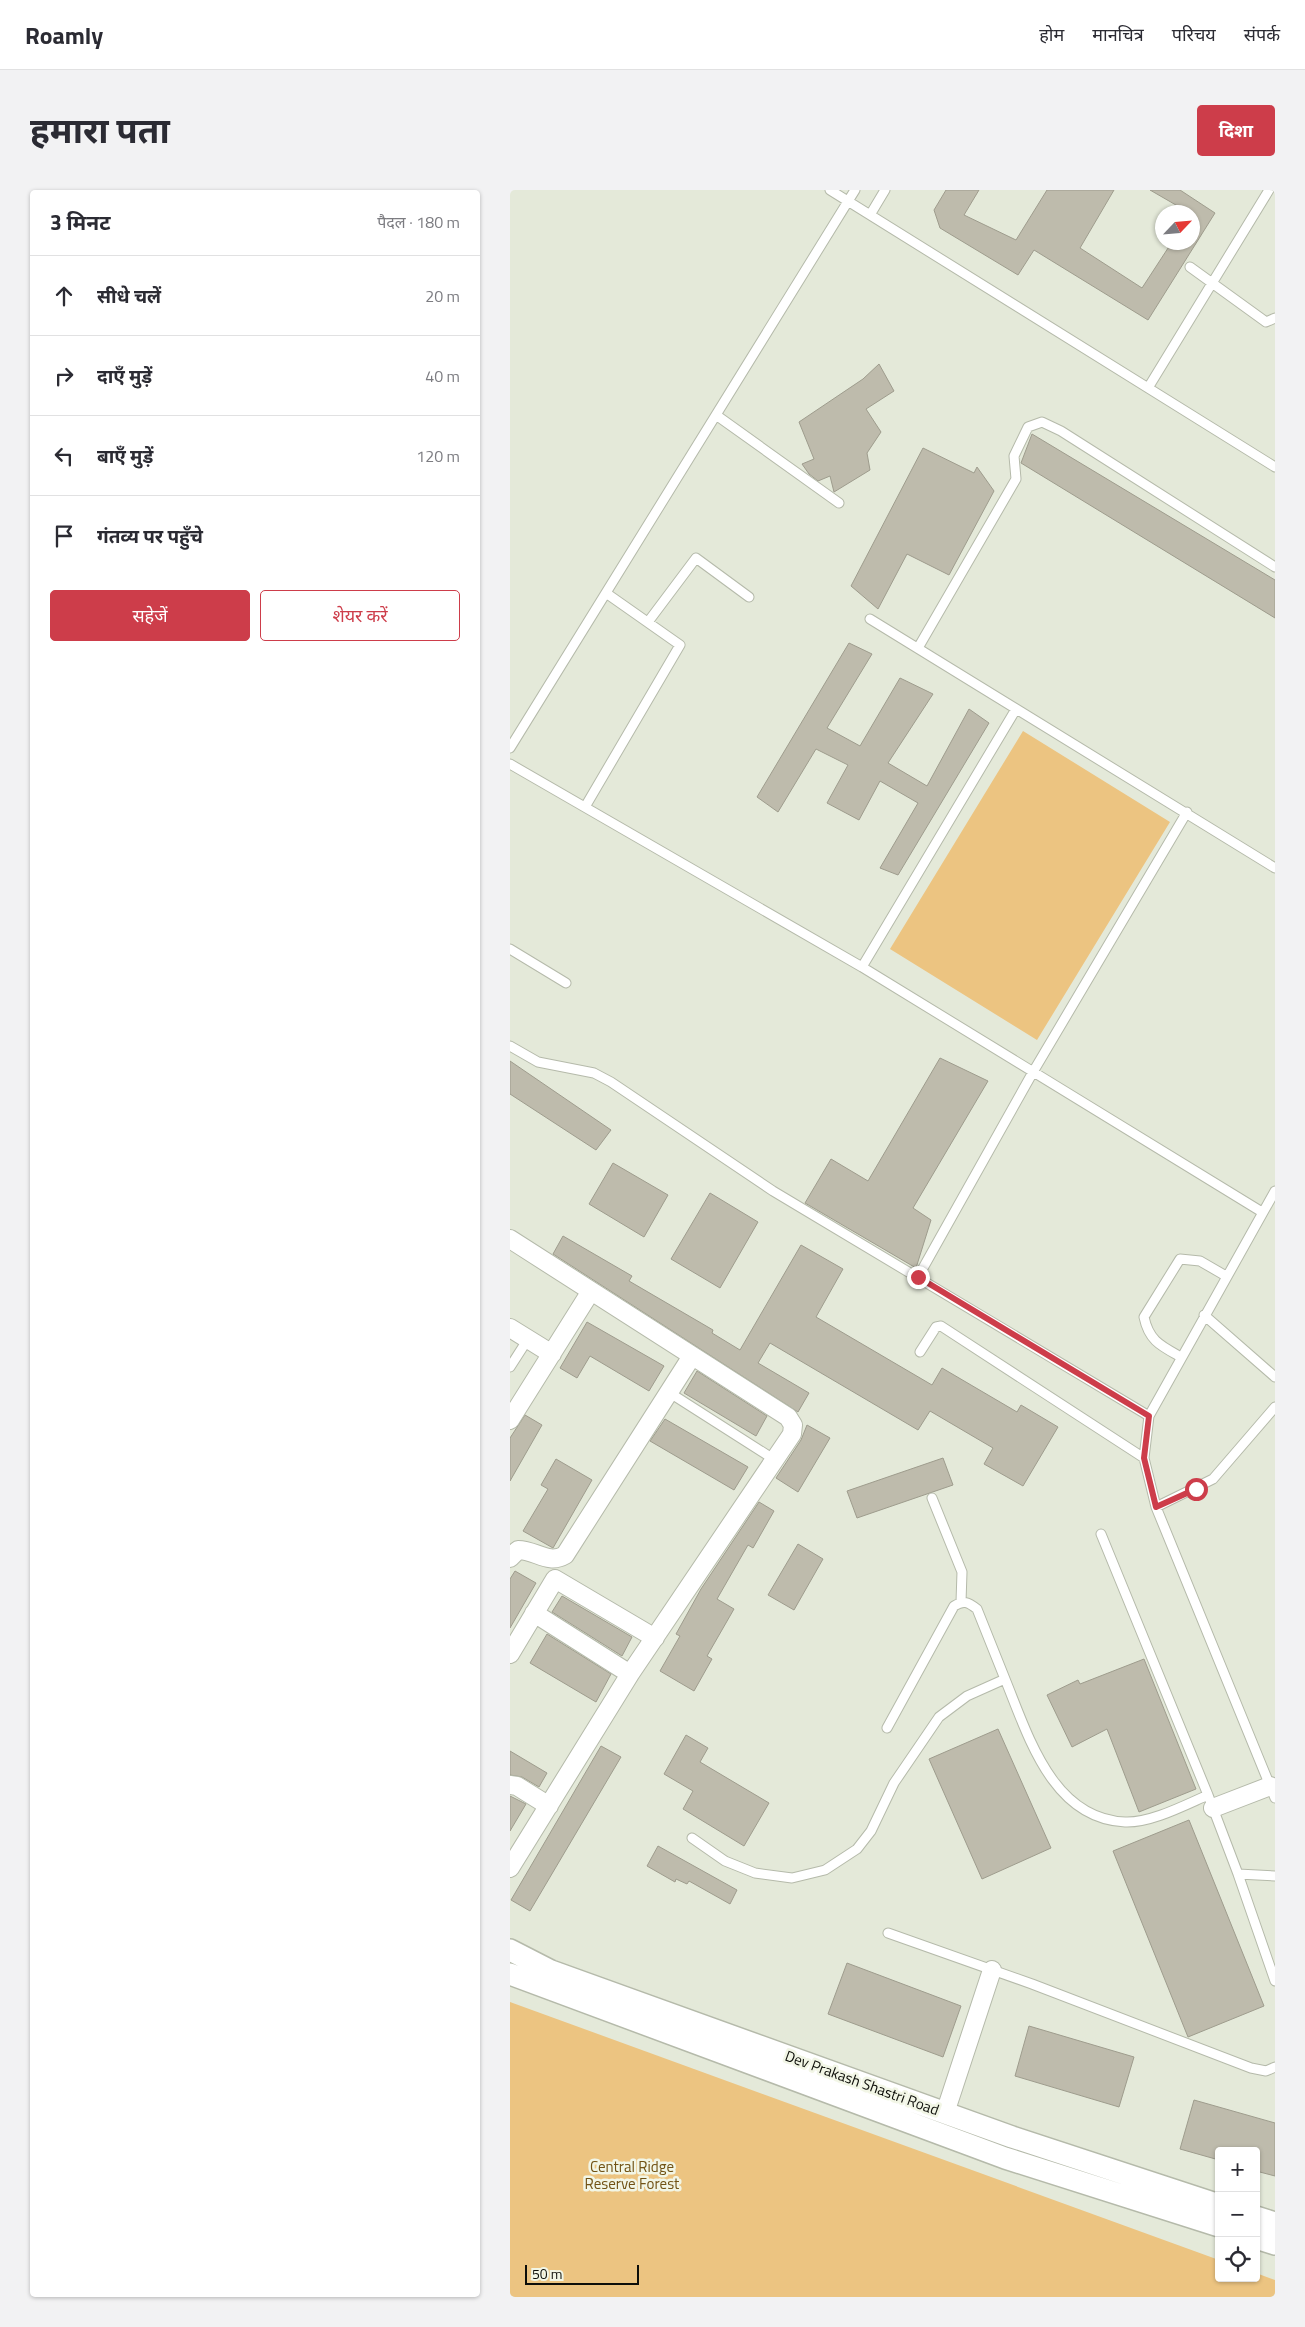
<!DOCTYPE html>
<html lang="hi">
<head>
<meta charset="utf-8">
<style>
	:root { --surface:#fff; --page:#f2f2f3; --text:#2b2b33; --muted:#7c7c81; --line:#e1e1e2; --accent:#cd3d4a }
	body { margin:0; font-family:"Titillium Web","Noto Sans Devanagari",sans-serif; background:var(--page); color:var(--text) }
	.controls { position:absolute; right:15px; bottom:15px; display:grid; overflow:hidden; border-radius:5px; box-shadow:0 1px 4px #0004 }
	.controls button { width:45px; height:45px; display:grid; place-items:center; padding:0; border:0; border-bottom:1px solid var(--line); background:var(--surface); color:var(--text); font:25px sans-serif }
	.compass { position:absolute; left:645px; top:15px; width:45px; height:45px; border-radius:50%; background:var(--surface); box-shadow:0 1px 4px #0004; rotate:64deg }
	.scale { position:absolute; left:15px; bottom:12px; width:114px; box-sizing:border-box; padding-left:5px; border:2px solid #0d0e09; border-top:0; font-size:14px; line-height:18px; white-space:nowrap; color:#0d0e09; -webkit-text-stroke:4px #f2f6e6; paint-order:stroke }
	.stop { position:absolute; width:15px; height:15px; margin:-11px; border:4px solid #cd3d4a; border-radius:50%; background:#fff }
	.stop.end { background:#cd3d4a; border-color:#fff; box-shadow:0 1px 5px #0008 }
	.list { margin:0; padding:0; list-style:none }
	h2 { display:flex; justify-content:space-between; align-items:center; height:65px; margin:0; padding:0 20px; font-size:21px }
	h2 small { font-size:16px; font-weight:400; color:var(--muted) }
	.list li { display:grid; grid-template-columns:32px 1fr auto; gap:15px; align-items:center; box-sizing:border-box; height:80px; padding:0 20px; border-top:1px solid var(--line) }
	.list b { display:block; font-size:19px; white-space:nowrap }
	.list em { font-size:16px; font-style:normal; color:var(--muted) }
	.actions { display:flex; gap:10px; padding:15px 20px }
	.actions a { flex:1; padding:11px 0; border:1px solid var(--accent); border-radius:5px; text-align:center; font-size:18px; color:var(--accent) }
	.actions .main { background:var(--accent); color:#fff }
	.icon { flex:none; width:28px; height:28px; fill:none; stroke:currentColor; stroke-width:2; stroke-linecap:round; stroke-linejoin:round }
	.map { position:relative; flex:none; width:765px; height:2107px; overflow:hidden; border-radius:5px }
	header { display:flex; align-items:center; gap:30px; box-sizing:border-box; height:70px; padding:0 25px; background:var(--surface); border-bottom:1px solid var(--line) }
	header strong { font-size:24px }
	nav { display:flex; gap:28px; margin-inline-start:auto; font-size:18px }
	.intro { display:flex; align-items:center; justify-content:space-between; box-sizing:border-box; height:120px; padding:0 30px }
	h1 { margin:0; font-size:35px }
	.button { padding:12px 22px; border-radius:5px; background:var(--accent); color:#fff; font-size:18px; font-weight:700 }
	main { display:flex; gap:30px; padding:0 30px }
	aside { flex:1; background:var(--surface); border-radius:5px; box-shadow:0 1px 4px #0004 }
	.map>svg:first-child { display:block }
	.green { fill:#ecc481 }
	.building { fill:#bebbac; stroke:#9e9c8d }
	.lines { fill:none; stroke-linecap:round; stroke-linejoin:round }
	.service-casing { stroke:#b5baaa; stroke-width:11 }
	.minor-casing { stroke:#b5baaa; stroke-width:20 }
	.tertiary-casing { stroke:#b5baaa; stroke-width:24 }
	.service { stroke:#fff; stroke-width:9 }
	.minor { stroke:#fff; stroke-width:18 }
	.tertiary { stroke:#fff; stroke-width:21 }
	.route { stroke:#cd3d4a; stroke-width:6 }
	.labels { text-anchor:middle; stroke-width:5; stroke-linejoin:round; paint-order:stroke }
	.street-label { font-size:15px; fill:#0d0e09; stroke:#f2f6e6 }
	.park-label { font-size:15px; fill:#715214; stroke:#f2f6e6 }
</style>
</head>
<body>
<header>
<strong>Roamly</strong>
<nav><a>होम</a><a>मानचित्र</a><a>परिचय</a><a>संपर्क</a></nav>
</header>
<div class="intro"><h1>हमारा पता</h1><a class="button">दिशा</a></div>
<main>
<aside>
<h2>3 मिनट<small>पैदल · 180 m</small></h2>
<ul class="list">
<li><svg class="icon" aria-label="ahead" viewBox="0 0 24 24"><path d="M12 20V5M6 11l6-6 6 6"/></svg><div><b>सीधे चलें</b></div><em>20 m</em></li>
<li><svg class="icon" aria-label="right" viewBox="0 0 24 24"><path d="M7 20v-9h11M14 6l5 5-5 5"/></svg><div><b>दाएँ मुड़ें</b></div><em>40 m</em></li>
<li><svg class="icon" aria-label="left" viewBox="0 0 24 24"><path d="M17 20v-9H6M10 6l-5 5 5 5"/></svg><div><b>बाएँ मुड़ें</b></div><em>120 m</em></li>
<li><svg class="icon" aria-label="arrive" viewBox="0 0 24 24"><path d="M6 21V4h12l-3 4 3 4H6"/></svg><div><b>गंतव्य पर पहुँचे</b></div></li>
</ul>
<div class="actions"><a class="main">सहेजें</a><a>शेयर करें</a></div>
</aside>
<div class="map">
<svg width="765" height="2107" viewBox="0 0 765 2107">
	<rect width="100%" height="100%" fill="#e4e9d9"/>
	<path class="green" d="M513 541 660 632 527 850 380 759Z
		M0 1812 709 2070V2088H746V2083L765 2090V2107H0Z"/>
	<path class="building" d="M436 0H469L454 25 506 50 537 0H604L570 58 632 98 662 52H682V22H678L640 0H670L705 23 638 130 524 60 508 85 430 38 424 20Z
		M369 174 384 201 356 219 371 242 357 263 360 280 324 302 320 286 308 291 299 284 292 274 304 269 289 232 353 189Z
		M522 244 765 390V428L511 273Z
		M413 258 464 283 467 277 484 301 439 385 397 364 368 419 341 396Z
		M339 453 362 464 317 538 350 556 390 488 423 504 378 573 417 596 459 519 479 533 388 685 370 678 408 613 370 591 349 630 317 613 338 575 306 559 268 622 247 607Z
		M430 868 478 891 403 1018 421 1030 406 1078 295 1013 321 969 358 991Z
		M0 871 101 940 86 960 0 904Z
		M103 973 158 1005 134 1047 79 1014Z
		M200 1003 248 1032 210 1098 161 1069Z
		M53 1046 122 1086 119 1091 203 1140 202 1143 230 1160 291 1055 333 1079 306 1127 422 1195 432 1178 507 1222 511 1215 548 1237 513 1296 474 1274 483 1258 420 1221 408 1240 260 1153 248 1173 299 1203 288 1222 43 1064Z
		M77 1132 154 1176 139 1201 80 1166 67 1188 50 1178Z
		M187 1181 257 1226 246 1246 174 1203Z
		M15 1225 32 1235 0 1291V1248Z
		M155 1229 238 1277 224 1300 140 1251Z
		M297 1235 320 1248 288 1302 266 1288 291 1250Z
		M433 1268 443 1295 347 1328 337 1301Z
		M46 1269 82 1290 43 1358 13 1341 38 1299 31 1295Z
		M249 1312 264 1321 243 1358 238 1355 207 1409 224 1419 197 1466 202 1469 184 1501 150 1481 170 1446 166 1444 191 1399Z
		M288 1354 313 1369 284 1420 258 1405Z
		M5 1381 26 1393 0 1438V1389Z
		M52 1406 122 1447 112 1466 42 1422Z
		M37 1444 101 1484 86 1512 20 1473Z
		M634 1469 686 1599 629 1622 597 1539 562 1557 537 1505 568 1490 570 1494Z
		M488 1539 541 1658 472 1689 419 1569Z
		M176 1545 198 1558 190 1572 259 1613 234 1656 173 1619 183 1601 154 1584Z
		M91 1556 111 1567 20 1721 1 1710Z
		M0 1561 37 1583 29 1597 12 1587 0 1585Z
		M0 1606 16 1614 0 1641Z
		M679 1630 754 1816 678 1847 603 1661Z
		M148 1656 227 1700 220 1714 179 1691 177 1694 166 1689 165 1692 137 1676Z
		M337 1773 451 1816 433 1867 318 1824Z
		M519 1836 624 1867 609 1917 505 1886Z
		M684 1910 765 1933V1986L746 1981V1961H709V1970L670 1959Z"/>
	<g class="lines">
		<g class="service-casing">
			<path id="service" d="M320 0 765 277
				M360 25 375 0
				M680 77 756 132 765 128
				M638 198 759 0
				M206 225 329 313
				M360 429 765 678
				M138 432 186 368 239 407
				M408 458 506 289 504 266 518 237 532 232 551 241 765 377
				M0 558 345 0
				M0 574 352 777 752 1022
				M75 617 170 455 96 403
				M0 759 56 793
				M352 777 506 519
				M0 856 28 872 84 883 101 892 263 1001 639 1226
				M765 1001 639 1226 634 1268 646 1317 765 1608
				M408 1087 523 882 677 622
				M694 1125 765 1187
				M410 1162 426 1137 431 1136 634 1268
				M671 1167C651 1156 639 1151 634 1127L670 1069 690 1071 716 1086
				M0 1177 18 1149
				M160 1203 265 1270
				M422 1308 452 1382 451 1412
				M646 1317 703 1289 765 1217
				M591 1344 698 1605 728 1684 765 1686
				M377 1538 444 1416C454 1410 458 1412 467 1419L495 1489
				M182 1648 215 1671 245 1683 282 1688 315 1680 347 1659 361 1641 384 1593 429 1527 457 1506 495 1489C518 1545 542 1629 615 1632 641 1633 675 1615 698 1605
				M728 1684 765 1791
				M378 1743 522 1794 741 1878 756 1881 765 1877"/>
		</g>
		<g class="minor-casing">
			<path id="minor" d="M0 1049 278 1227 283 1235 282 1244 120 1484 0 1678
				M0 1138 42 1164
				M0 1230 81 1101
				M0 1368 8 1360C26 1360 38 1375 55 1365L182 1166
				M24 1423 120 1484
				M0 1464 45 1389 145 1448
				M0 1595 7 1596 39 1616
				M703 1618 760 1596
				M435 1923 482 1780"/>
		</g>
		<g class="tertiary-casing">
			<path id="tertiary" d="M0 1760 41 1781 502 1947 709 2015
				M0 1784 495 1968 709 2036
				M746 2027 765 2033
				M746 2048 765 2054"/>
		</g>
		<use href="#service" class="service"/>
		<use href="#minor" class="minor"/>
		<use href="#tertiary" class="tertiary"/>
	</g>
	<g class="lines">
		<path class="route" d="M408 1087 639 1226 634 1268 646 1317 686 1299"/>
	</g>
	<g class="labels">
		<g class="street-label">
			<text transform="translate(352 1893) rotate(20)" y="5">Dev Prakash Shastri Road</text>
		</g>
		<g class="park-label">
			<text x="122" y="1982">Central Ridge<tspan x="122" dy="17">Reserve Forest</tspan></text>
		</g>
	</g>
</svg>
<div class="controls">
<button>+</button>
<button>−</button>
<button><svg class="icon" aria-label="locate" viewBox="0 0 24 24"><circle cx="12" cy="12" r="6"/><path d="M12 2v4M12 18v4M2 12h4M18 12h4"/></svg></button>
</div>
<svg class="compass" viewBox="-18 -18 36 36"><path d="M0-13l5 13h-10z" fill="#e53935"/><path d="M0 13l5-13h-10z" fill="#7c7c81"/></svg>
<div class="scale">50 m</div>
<div class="stop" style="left:686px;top:1299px"></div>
<div class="stop end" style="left:408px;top:1087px"></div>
</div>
</main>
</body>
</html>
